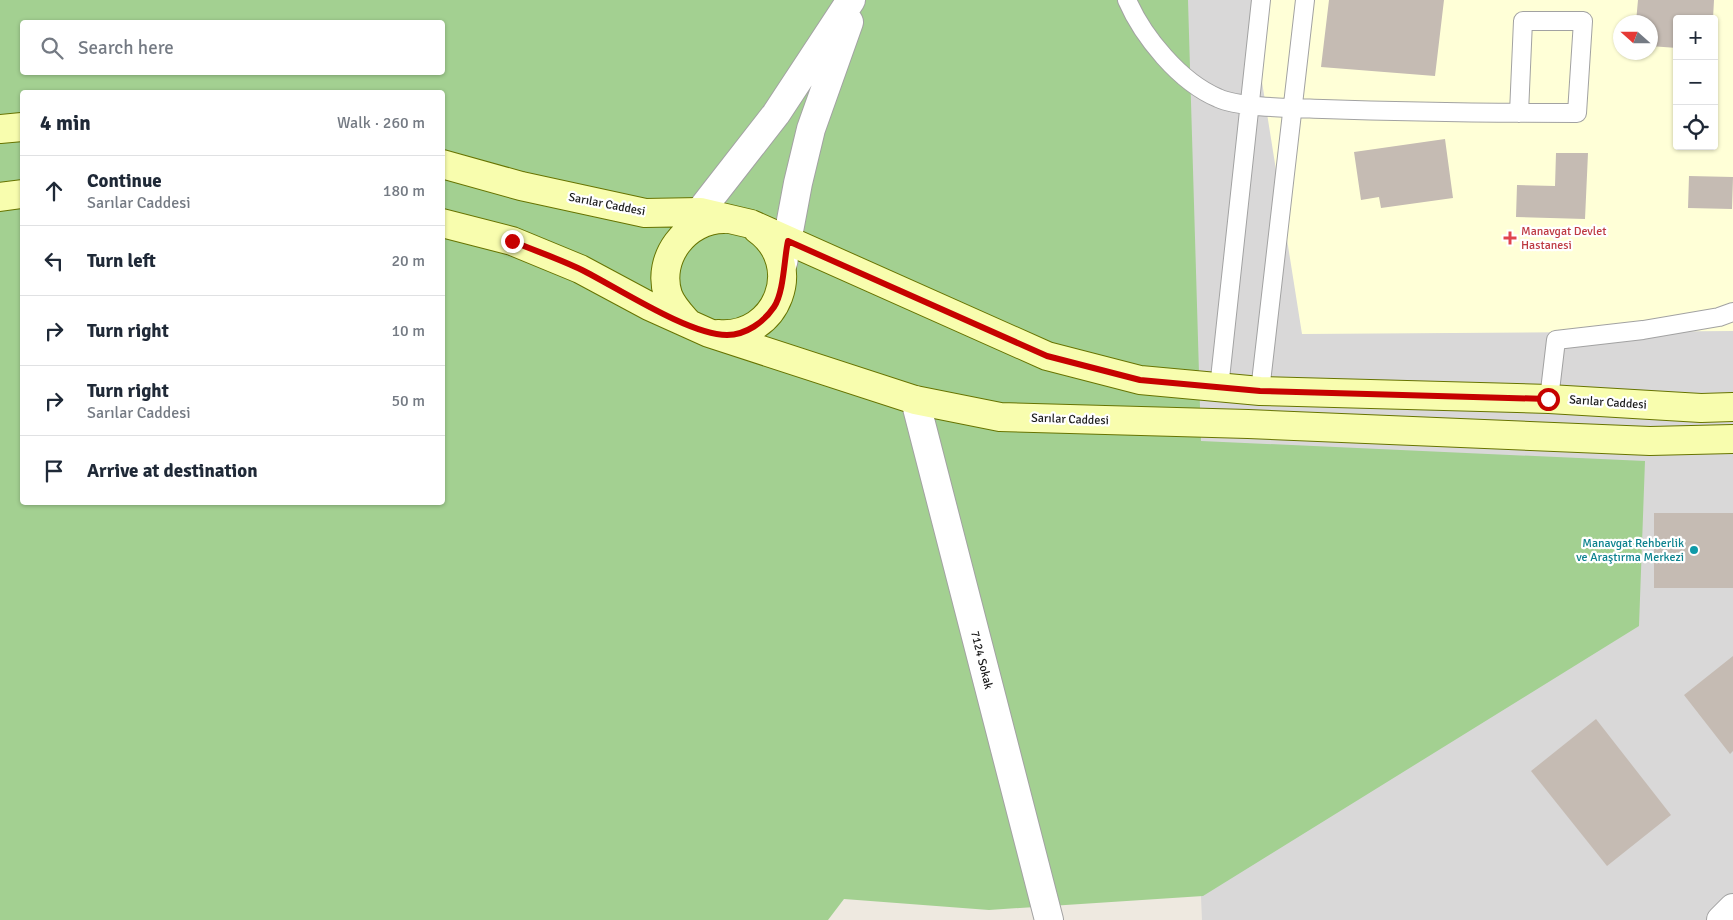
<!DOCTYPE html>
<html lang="en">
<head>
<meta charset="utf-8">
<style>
	:root { --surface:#fff; --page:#f2f2f3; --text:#1f2937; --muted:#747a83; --line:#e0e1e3 }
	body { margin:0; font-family:Signika,sans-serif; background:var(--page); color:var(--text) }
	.controls { position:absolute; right:15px; top:15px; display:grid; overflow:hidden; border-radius:5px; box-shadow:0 1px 4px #0004 }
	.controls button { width:45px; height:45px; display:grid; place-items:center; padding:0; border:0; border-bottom:1px solid var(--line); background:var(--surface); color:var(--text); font:25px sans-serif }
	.compass { position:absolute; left:1613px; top:15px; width:45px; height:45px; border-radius:50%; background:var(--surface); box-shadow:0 1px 4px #0004; rotate:291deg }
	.stop { position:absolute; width:15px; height:15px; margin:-11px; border:4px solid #c60200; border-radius:50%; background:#fff }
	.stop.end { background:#c60200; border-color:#fff; box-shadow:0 1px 5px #0008 }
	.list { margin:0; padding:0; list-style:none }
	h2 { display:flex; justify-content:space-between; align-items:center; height:65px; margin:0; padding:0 20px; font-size:21px }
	h2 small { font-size:16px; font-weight:400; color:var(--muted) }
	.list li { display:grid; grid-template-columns:32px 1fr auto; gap:15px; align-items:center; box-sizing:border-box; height:70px; padding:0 20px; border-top:1px solid var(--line) }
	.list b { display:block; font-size:19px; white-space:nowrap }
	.list p { margin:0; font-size:16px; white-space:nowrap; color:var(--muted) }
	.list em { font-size:16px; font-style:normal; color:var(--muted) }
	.icon { flex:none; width:28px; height:28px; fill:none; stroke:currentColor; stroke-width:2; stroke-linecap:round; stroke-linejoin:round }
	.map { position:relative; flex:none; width:1733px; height:920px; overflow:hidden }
	.search { position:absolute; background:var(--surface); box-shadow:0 1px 4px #0004; left:20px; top:20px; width:425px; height:55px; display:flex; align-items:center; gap:12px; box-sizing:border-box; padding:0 18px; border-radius:5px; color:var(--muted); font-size:19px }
	.panel { position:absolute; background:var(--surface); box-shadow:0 1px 4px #0004; left:20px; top:90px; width:425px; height:415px; border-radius:5px }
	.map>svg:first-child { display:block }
	.residential { fill:#d9d8d8; fill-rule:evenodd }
	.education { fill:#ffffd7; fill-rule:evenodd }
	.forest { fill:#a3d091; fill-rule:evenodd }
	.building { fill:#c5bbb3 }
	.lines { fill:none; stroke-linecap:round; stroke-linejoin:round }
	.lane-casing { stroke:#a2a2a2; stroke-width:20 }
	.street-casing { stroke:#a2a2a2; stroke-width:30 }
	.secondary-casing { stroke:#677400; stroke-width:30 }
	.lane { stroke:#fff; stroke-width:18 }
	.street { stroke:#fff; stroke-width:28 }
	.secondary { stroke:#f8fdae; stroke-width:28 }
	.route { stroke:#c60200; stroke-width:6 }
	.health-dot { fill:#e0444e; stroke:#fff; stroke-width:2 }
	.culture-dot { fill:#0f9aa8; stroke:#fff; stroke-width:2 }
	.labels { text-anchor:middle; stroke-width:4.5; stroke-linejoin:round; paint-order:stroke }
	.street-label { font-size:12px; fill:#1b1b1b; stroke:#fff }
	.health-label { font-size:12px; fill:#be3a42; stroke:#fff; text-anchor:start }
	.culture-label { font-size:12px; fill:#0d838f; stroke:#fff; text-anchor:end }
</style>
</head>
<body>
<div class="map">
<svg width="1733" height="920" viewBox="0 0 1733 920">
	<rect width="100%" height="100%" fill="#eee9e0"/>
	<path class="residential" d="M988 0H1733V920H1202L1167 105ZM1677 19H1714V146H1677ZM1620 22H1650V52H1620Z"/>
	<path class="education" d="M1269 0H1733V331L1302 334 1259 63ZM1677 19H1714V146H1677ZM1620 22H1650V52H1620Z"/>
	<path class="forest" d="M0 0H1188L1201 441 1645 461 1639 626 1203 896 989 910 844 899 828 920H0ZM22 22H442V72H22ZM22 92H442V502H22Z"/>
	<path class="building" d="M1329 0H1444L1435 76 1321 67Z
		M1638 0H1714L1713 19H1677V48L1650 46V22H1636Z
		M1445 139 1453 198 1381 208 1379 197 1361 200 1354 152Z
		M1556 153H1588L1585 219 1516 217 1517 185 1555 186Z
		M1689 176 1733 177 1732 209 1688 208Z
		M1654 513H1733V588H1654Z
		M1733 656V751L1730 754 1684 695Z
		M1596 719 1671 815 1607 866 1531 771Z"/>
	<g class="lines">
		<g class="lane-casing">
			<path id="lane" d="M1127 0C1143 37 1180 82 1218 98 1239 108 1298 108 1323 109 1408 112 1492 113 1577 113L1583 21H1523L1519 113
				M1219 388 1261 0
				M1260 391 1305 0
				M1549 399 1556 340 1643 330 1719 317 1733 312"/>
		</g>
		<g class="street-casing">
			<path id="street" d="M687 228 776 114 851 0
				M783 263 798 183 811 129 849 22
				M915 400 1049 920
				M1721 920 1733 908"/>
		</g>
		<g class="secondary-casing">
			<path id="secondary" d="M0 129 22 127
				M442 164 521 186 645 213 700 212 751 224 1047 356 1140 380 1260 391 1549 399 1701 408 1733 407
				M0 197 22 194
				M442 223 512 241 580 269 649 306 709 333 915 400 1000 417 1248 424 1650 441 1733 439
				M688 323C680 314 672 306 668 295 656 258 686 219 724 219
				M718 334C778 339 806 264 757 229"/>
		</g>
		<use href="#lane" class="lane"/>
		<use href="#street" class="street"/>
		<use href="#secondary" class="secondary"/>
	</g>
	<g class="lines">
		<path class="route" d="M512 241C535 251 560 259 582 270 618 288 689 335 727 335 746 335 764 322 774 307 784 292 784 259 788 241L1047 356 1140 380 1260 391 1548 399"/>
	</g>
	<path class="health-dot" d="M1507.5 230.5h5v5h5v5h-5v5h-5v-5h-5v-5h5z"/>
	<circle class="culture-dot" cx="1694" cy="550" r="5"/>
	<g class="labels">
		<g class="street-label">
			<text transform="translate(607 204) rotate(11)" y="4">Sarılar Caddesi</text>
			<text transform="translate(1608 402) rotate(4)" y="4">Sarılar Caddesi</text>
			<text transform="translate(1070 419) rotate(2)" y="4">Sarılar Caddesi</text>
			<text transform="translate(982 660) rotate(76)" y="4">7124 Sokak</text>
		</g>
		<g class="health-label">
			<text x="1521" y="235">Manavgat Devlet<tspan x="1521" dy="14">Hastanesi</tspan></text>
		</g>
		<g class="culture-label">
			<text x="1684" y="547">Manavgat Rehberlik<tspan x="1684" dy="14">ve Araştırma Merkezi</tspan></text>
		</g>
	</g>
</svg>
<div class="controls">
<button>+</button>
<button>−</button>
<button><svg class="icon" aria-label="locate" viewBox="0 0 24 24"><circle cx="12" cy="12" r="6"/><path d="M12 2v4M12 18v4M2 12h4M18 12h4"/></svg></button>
</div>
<svg class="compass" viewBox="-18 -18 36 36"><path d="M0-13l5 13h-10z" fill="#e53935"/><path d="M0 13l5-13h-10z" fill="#747a83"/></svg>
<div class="stop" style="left:1548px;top:399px"></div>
<div class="stop end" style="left:512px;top:241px"></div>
<div class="search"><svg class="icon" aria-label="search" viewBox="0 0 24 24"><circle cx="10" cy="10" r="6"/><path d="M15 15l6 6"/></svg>Search here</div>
<section class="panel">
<h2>4 min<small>Walk · 260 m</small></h2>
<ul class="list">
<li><svg class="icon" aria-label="ahead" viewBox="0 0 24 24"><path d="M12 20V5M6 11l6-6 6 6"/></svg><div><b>Continue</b><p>Sarılar Caddesi</p></div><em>180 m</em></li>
<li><svg class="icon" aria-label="left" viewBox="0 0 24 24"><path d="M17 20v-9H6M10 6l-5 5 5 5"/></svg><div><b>Turn left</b></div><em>20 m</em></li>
<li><svg class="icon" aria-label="right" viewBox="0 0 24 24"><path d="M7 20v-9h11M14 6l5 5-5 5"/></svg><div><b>Turn right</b></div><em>10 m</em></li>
<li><svg class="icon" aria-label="right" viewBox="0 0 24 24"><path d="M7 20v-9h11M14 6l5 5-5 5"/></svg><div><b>Turn right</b><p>Sarılar Caddesi</p></div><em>50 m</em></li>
<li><svg class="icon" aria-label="arrive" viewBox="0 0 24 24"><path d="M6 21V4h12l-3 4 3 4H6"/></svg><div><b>Arrive at destination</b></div></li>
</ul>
</section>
</div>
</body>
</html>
